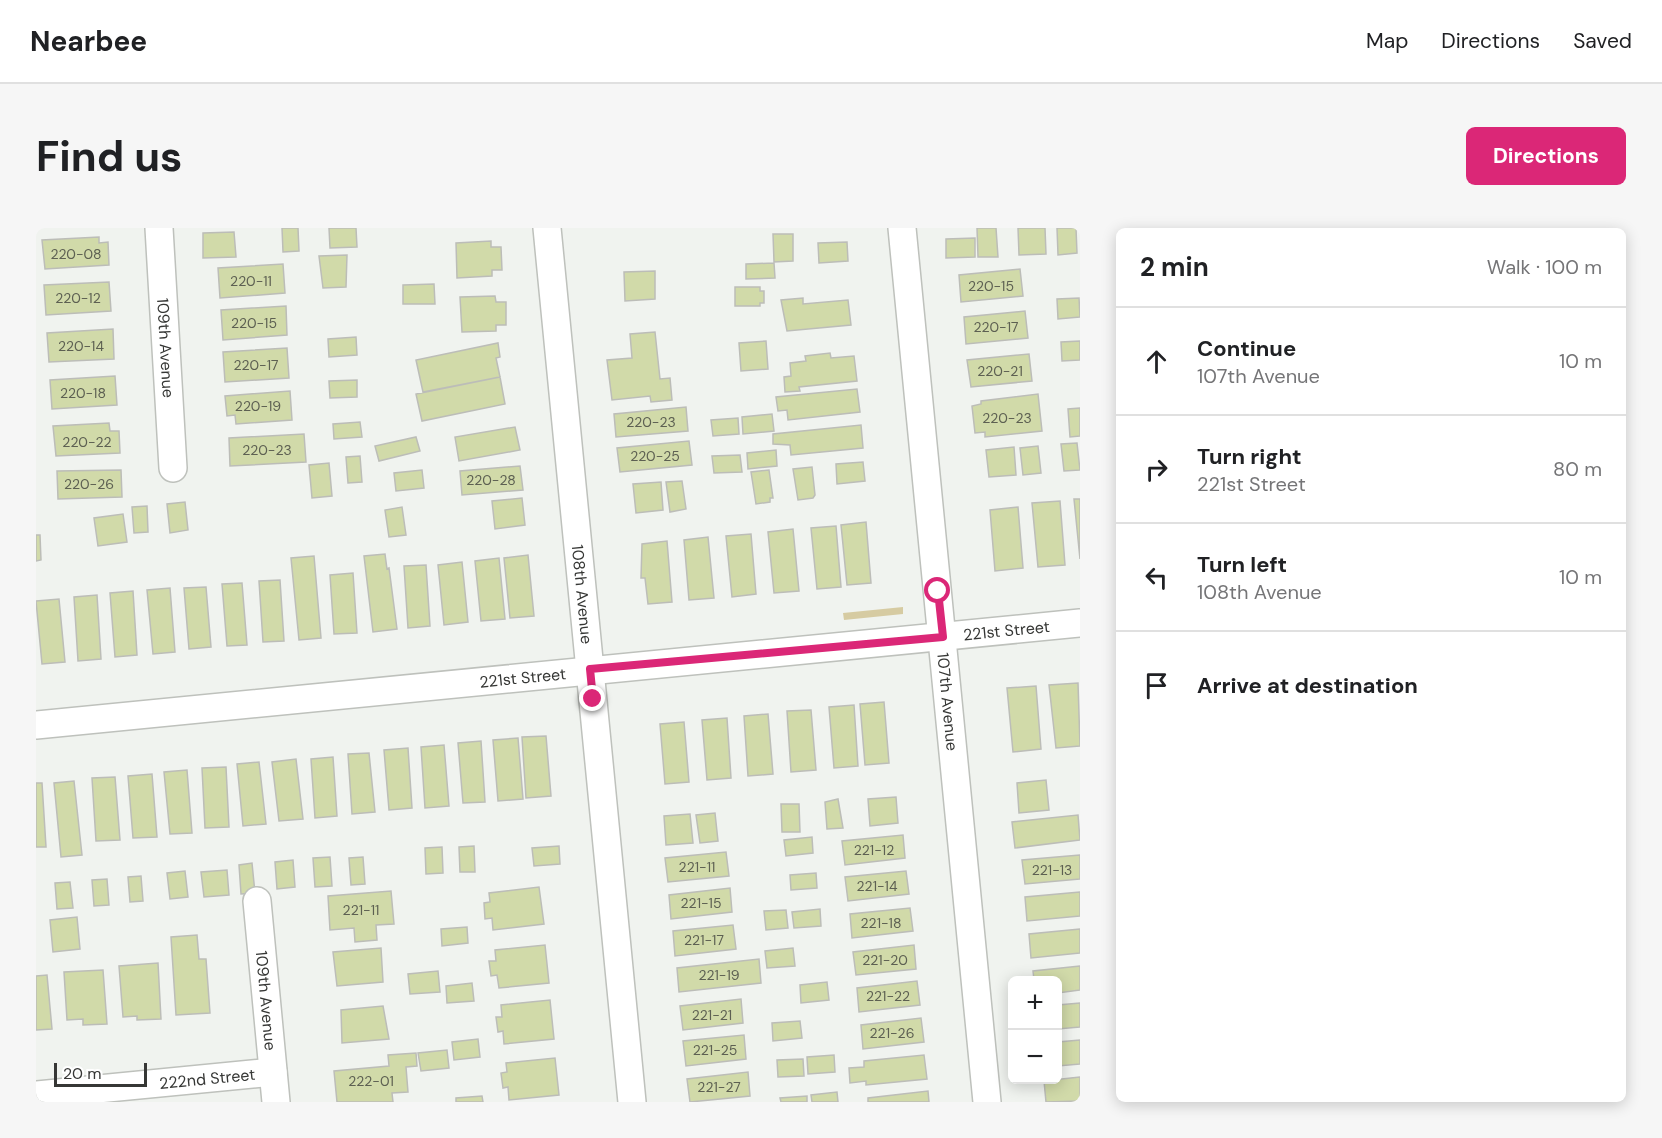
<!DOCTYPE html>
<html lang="en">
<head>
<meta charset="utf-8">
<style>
	:root { --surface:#fff; --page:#f6f6f6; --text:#202124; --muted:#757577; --line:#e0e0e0; --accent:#db2777 }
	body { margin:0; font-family:"DM Sans",sans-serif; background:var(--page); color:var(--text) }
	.controls { position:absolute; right:18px; bottom:18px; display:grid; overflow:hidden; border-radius:9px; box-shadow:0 3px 15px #0003 }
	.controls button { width:54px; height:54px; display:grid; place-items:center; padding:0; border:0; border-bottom:2px solid var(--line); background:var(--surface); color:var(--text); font:30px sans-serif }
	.scale { position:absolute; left:18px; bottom:15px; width:93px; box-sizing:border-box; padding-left:6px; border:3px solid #363735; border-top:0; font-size:16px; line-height:21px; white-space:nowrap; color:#363735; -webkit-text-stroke:4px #fff; paint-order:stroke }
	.stop { position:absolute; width:18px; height:18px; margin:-14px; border:4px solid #db2777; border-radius:50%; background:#fff }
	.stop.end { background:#db2777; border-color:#fff; box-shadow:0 2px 6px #0008 }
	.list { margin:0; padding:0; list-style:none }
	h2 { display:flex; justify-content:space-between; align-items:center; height:78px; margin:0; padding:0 24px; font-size:26px }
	h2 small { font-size:20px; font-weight:400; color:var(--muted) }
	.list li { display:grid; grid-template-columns:39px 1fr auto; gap:18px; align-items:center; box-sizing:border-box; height:108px; padding:0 24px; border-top:2px solid var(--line) }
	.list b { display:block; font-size:22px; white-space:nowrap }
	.list p { margin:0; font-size:20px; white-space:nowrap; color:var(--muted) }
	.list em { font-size:20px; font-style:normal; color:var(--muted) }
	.icon { flex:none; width:33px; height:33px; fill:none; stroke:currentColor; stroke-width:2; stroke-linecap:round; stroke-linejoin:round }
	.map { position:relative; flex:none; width:1044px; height:874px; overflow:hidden; border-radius:9px }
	header { display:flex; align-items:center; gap:36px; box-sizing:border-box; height:84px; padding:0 30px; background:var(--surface); border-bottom:2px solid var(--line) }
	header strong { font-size:28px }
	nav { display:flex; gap:33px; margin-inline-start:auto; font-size:21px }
	.intro { display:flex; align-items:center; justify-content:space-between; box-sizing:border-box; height:144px; padding:0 36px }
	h1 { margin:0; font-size:42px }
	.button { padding:15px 27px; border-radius:9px; background:var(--accent); color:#fff; font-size:21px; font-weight:700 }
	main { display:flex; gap:36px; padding:0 36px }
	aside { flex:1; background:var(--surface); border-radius:9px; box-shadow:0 3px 15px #0003 }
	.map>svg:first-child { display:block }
	.green { fill:#d6cba2 }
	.building { fill:#d1daa9; stroke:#bcbdb8; stroke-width:1.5 }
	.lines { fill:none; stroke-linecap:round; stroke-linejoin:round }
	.minor-casing { stroke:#bec1bc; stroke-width:30 }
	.minor { stroke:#fff; stroke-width:27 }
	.route { stroke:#db2777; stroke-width:8 }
	.labels { text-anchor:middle; stroke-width:4.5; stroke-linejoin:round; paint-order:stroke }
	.number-label { font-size:14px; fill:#5d6052 }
	.street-label { font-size:16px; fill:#363735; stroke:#fff }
</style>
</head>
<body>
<header>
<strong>Nearbee</strong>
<nav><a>Map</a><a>Directions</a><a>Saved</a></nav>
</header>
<div class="intro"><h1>Find us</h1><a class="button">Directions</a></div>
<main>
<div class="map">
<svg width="1044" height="874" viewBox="0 0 1044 874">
	<rect width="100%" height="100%" fill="#f0f3ef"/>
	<path class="green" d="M867 379V386L808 392 807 385Z"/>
	<path class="building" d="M246 0H262L263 23 247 24Z
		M293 0H320L321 19 294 20Z
		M941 0H960L962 29H942Z
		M982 0H1009L1010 26 983 27Z
		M1021 0H1040L1041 25 1022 27Z
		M198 4 200 29 167 30V5Z
		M737 6H757V33L738 34Z
		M63 9V15L72 14 73 37 9 41 6 12Z
		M939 10V29L910 30V11Z
		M455 13V19H465L466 42H456V48L421 50 420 15Z
		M811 14 812 33 783 35 782 15Z
		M311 27 310 59 287 60 283 28Z
		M738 35 739 50 710 51V36Z
		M247 36 249 65 184 70 182 40Z
		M984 41 987 68 925 74 923 47Z
		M619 43V71L589 73 588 44Z
		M73 54 75 83 10 87 8 57Z
		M398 56 399 76H367V57Z
		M699 59H724V63H728V75H724V78H699Z
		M459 68 460 74H470V97H460V103L426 104 424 69Z
		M767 70V76L812 72 815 97 751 103 745 72Z
		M1043 70 1044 89 1022 91 1021 71Z
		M250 78 251 107 187 112 185 82Z
		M989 83 992 110 930 116 928 89Z
		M77 101 78 131 13 134 11 105Z
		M619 104 624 151 634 150 636 172 615 174 614 168 576 172 571 132 596 130 594 106Z
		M320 109 321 127 293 129 292 111Z
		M730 113 732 141 705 143 703 115Z
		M1044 113V132L1026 133 1025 114Z
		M462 115 464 129 460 130 464 149 387 164 380 132Z
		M251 120 253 150 189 154 187 124Z
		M794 125 795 130 818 128 821 153 763 159 764 163 749 164 748 149 755 148 754 135 770 133 769 128Z
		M993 126 996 153 935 159 931 132Z
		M79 148 81 177 16 181 14 152Z
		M464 149 469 176 386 193 380 166Z
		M321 152V169L294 170 293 153Z
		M821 161 824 184 752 192 751 182 742 183 740 169Z
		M254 163 256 192 200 196 199 187 191 188 189 168Z
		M1002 166 1006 203 949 209V204L939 205 936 178 945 176V173Z
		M650 179 652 203 580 209 578 186Z
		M1044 180V208L1034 209 1032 181Z
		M736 186 738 203 707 206 706 189Z
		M702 190 703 206 677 208 675 192Z
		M324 194 326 209 298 211 297 196Z
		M73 195 74 203H83L84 225 20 228 17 198Z
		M825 197 827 220 755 227 754 217 737 216V206Z
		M479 199 484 222 423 233 419 209Z
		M268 206 270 234 194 238 193 210Z
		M380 209 384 223 343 233 339 218Z
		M653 213 656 237 584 244 581 220Z
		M1041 215 1044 242 1028 243 1025 216Z
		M1002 218 1005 245 987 247 984 220Z
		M978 219 980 247 953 249 950 222Z
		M740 222 741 238 712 241 711 225Z
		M704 227 706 244 678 245 676 228Z
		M324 228 326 254 312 255 310 229Z
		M827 234 829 253 801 256 800 236Z
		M293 235 296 268 276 270 273 237Z
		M484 238 487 262 426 267 424 243Z
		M776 239 779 267 777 270 762 272 757 241Z
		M85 242 86 269 22 271 21 243Z
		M386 242 388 260 360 263 358 245Z
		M733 242 737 270H734V274L720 276 715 244Z
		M646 253 650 281 634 284 630 254Z
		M625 254 627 282 600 285 597 256Z
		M486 270 489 297 459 301 456 273Z
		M1038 271H1044V331Z
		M1024 273 1029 337 1002 339 996 275Z
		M149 274 152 302 134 305 131 276Z
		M111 278 112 304 98 305 96 279Z
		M366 279 370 307 353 309 349 282Z
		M982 279 987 340 959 343 954 282Z
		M87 286 91 314 62 318 58 290Z
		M830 294 835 355 811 357 805 297Z
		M800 298 805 359 781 361 775 300Z
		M757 301 763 363 738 365 732 304Z
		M715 306 720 366 696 369 690 308Z
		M0 307H4L5 332 0 333Z
		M672 309 678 370 653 372 648 312Z
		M631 313 636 374 612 376 609 350H605L606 316Z
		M349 326 351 341 353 340 361 401 337 404 328 328Z
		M492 327 498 388 474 390 468 330Z
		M278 328 285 410 263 412 255 330Z
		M463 330 469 391 445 393 439 333Z
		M426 334 432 394 408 397 402 337Z
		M390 337 394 398 372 400 368 338Z
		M317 345 321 405 298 406 294 347Z
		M244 352 248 413 227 414 223 353Z
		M206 355 211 417 191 418 186 356Z
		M170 359 175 419 153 421 148 360Z
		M134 360 139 424 117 426 111 362Z
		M97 363 101 427 79 429 74 365Z
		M61 367 65 431 42 433 38 369Z
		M23 371 29 434 6 436 0 373Z
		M1042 455 1044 518 1020 520 1013 457Z
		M1000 458 1005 521 977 524 971 460Z
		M848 474 853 535 829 537 824 476Z
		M818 477 822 538 798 540 793 479Z
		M775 482 780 542 755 544 751 483Z
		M732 486 737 546 712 548 708 488Z
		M691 490 695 550 671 552 666 492Z
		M648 494 653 554 629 556 624 496Z
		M510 508 515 568 490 570 486 509Z
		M482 510 487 571 462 573 457 512Z
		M445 513 449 574 427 575 422 515Z
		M408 517 413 578 389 580 385 519Z
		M372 520 376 580 353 582 348 522Z
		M333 525 339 584 316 586 312 526Z
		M297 529 301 588 279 590 275 531Z
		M260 531 267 591 243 593 236 534Z
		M223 534 230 596 207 598 201 536Z
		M190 539 193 599 169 600 166 540Z
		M151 542 156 605 134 606 128 544Z
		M116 546 121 609 97 610 92 548Z
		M79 549 84 612 60 613 56 550Z
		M1010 552 1013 582 983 585 981 555Z
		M38 553 46 627 25 629 18 555Z
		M0 555H6L10 619H0Z
		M860 569 862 595 834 598 832 571Z
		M802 571 807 600 791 601 789 574Z
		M745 576H763L764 604H746Z
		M679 585 682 613 664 615 660 587Z
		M654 586 657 615 630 617 628 588Z
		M1042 587 1044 612 979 620 976 594Z
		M867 607 869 630 809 637 806 613Z
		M776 609 777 625 750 628 748 612Z
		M438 618 439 644H424L423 619Z
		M523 618 524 636 498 638 496 620Z
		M406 619 407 645 390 646 389 620Z
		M690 624 693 648 632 654 629 630Z
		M1044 627V651L989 656 986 632Z
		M294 629 296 658 279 659 277 630Z
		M327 629 329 656 315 657 313 630Z
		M257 632 259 659 241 661 239 634Z
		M216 635 219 665 205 666 203 637Z
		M191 642 193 667 168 669 165 644Z
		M149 643 152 669 134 671 131 645Z
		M870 643 873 666 812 673 809 649Z
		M780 645 781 660 755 662 754 647Z
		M105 648 107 673 94 674 92 649Z
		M71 651 73 677 58 678 56 652Z
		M34 654 37 680 21 681 19 655Z
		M503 659 508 696 457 702 456 690 449 691 448 675 454 674 453 665Z
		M694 660 696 684 635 691 633 667Z
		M355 663 358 696 340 697 341 712 319 714 318 700 294 702 292 668Z
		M1044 664V688L991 693 989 669Z
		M874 680 877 703 816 710 814 686Z
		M784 681 785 698 758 700 756 684Z
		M750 682 752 700 730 702 728 683Z
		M41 689 44 721 17 724 14 692Z
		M697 697 700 721 639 728 637 703Z
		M431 699 432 715 406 718 405 701Z
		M1044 701V725L995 730 993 706Z
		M161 707 163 731H170L174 785 140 787 135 709Z
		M509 717 513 755 463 760 461 747 455 748 453 733H460L459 722Z
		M878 717 880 741 820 747 817 724Z
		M345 720 347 754 301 758 297 724Z
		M757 720 759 738 731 740 729 723Z
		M723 731 725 755 643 764 641 740Z
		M122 735 125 791 101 792V788L87 789 83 738Z
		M1044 738V762L1022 765V752H998L997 743Z
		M67 742 71 796 47 797V791L31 792 28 744Z
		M402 743 404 764 374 766 372 746Z
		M11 747 16 801 0 802V748Z
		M881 753 884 777 823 784 821 760Z
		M791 754 793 772 765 775 764 757Z
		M436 755 438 773 411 775 410 758Z
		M705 771 707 795 647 802 644 778Z
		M514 772 518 811 468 816 467 803 462 804 460 789H466L465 777Z
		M1044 775V799L1022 801V777Z
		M347 778 353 811 306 815 305 782Z
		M885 790 888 814 827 821 825 797Z
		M764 793 766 810 737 813 736 795Z
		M708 807 710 831 650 838 647 813Z
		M442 811 444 829 418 832 416 814Z
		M1044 812V836L1022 838V814Z
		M411 822 413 840 385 843 382 825Z
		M380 825 381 838 370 839 372 864 356 865 357 874H301L298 843 353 838 352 827Z
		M798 827 799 844 772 846 771 829Z
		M888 827 891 851 830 857V853L814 855 813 840 828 839V833Z
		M519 830 523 867 473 872 472 859 467 860 465 845 471 844 470 835Z
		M767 831 768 848 742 849 741 832Z
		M712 844 714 868 654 874 651 851Z
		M1044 849V873L1010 874 1008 853Z
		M892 863 893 874H832V870Z
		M801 864 802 874H776L775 867Z
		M446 868 447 874H420V870Z
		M771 868V874H745L744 870Z"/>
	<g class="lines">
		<g class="minor-casing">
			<g id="minor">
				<path id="s1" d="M123 0 137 240"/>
				<path id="s2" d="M511 0 596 874"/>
				<path id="s3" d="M866 0 951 874"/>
				<path id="s4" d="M0 497 1044 395"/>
				<path id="s5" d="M221 673 240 874"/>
				<path id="s6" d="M0 867 237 844"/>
			</g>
		</g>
		<use href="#minor" class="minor"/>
	</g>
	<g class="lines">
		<path class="route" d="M557 471 554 441 907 409 902 363"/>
	</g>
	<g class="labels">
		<g class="number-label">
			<text x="40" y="31">220-08</text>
			<text x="215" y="58">220-11</text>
			<text x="955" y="63">220-15</text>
			<text x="42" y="75">220-12</text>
			<text x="218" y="100">220-15</text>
			<text x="960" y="104">220-17</text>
			<text x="45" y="123">220-14</text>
			<text x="220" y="142">220-17</text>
			<text x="964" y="148">220-21</text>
			<text x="47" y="170">220-18</text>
			<text x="222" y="183">220-19</text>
			<text x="971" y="195">220-23</text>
			<text x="615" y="199">220-23</text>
			<text x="51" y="219">220-22</text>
			<text x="231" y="227">220-23</text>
			<text x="619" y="233">220-25</text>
			<text x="455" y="257">220-28</text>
			<text x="53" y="261">220-26</text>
			<text x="838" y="627">221-12</text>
			<text x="661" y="644">221-11</text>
			<text x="1016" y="647">221-13</text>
			<text x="841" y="663">221-14</text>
			<text x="665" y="680">221-15</text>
			<text x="325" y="687">221-11</text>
			<text x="845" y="700">221-18</text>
			<text x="668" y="717">221-17</text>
			<text x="849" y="737">221-20</text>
			<text x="683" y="752">221-19</text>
			<text x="852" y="773">221-22</text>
			<text x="676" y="792">221-21</text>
			<text x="856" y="810">221-26</text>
			<text x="679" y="827">221-25</text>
			<text x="335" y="858">222-01</text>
			<text x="683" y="864">221-27</text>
		</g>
		<g class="street-label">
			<text dy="6" stroke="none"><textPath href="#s1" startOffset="120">109th Avenue</textPath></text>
			<text dy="6" stroke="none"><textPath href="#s2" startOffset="368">108th Avenue</textPath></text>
			<text dy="6" stroke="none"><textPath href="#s4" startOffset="975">221st Street</textPath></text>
			<text dy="6" stroke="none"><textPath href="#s4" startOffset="489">221st Street</textPath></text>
			<text dy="6" stroke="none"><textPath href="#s3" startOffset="476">107th Avenue</textPath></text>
			<text dy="6" stroke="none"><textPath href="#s5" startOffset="100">109th Avenue</textPath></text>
			<text dy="6" stroke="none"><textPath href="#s6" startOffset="172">222nd Street</textPath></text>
		</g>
	</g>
</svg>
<div class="controls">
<button>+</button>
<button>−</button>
</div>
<div class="scale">20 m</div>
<div class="stop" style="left:902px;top:363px"></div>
<div class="stop end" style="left:557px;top:471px"></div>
</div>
<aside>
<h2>2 min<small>Walk · 100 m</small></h2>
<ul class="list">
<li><svg class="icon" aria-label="ahead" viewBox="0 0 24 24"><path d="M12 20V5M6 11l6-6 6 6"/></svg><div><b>Continue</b><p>107th Avenue</p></div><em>10 m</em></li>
<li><svg class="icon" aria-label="right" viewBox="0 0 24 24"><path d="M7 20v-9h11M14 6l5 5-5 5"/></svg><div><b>Turn right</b><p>221st Street</p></div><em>80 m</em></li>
<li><svg class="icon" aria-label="left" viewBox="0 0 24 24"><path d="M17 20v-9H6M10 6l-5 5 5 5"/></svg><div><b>Turn left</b><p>108th Avenue</p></div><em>10 m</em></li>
<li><svg class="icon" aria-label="arrive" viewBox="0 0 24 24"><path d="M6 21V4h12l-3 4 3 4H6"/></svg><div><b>Arrive at destination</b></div></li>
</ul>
</aside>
</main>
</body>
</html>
